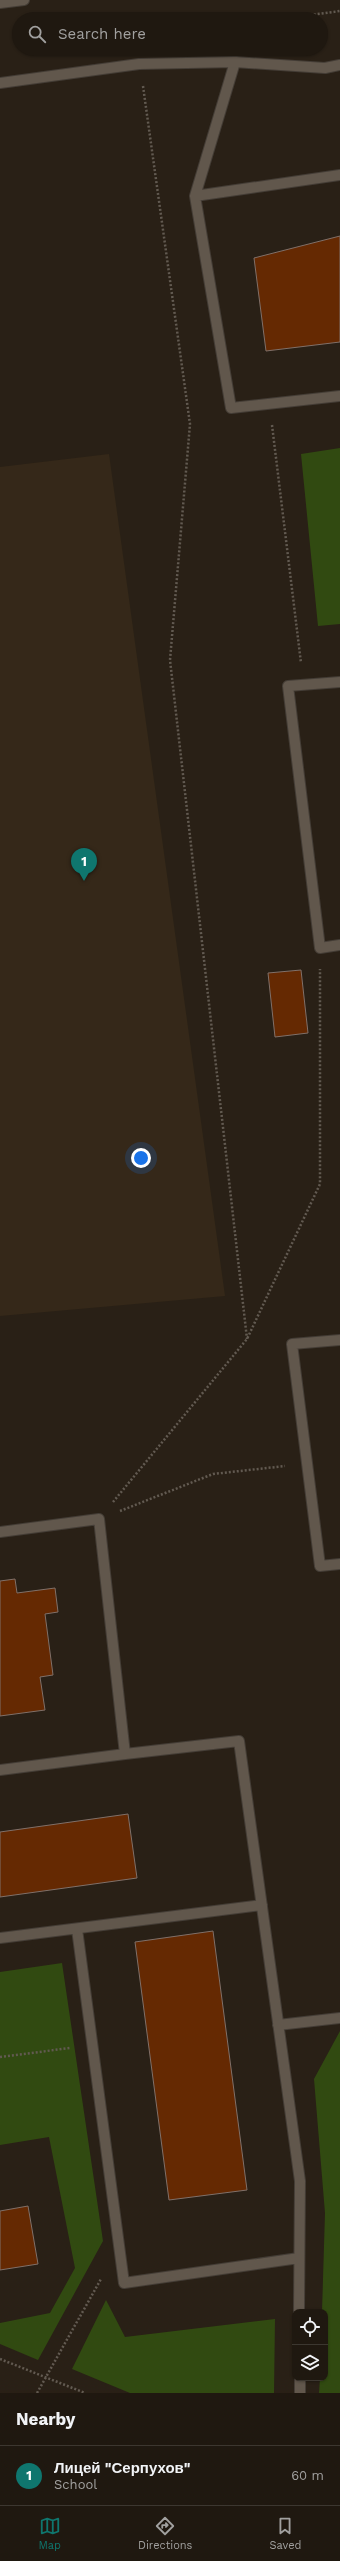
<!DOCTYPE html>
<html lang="en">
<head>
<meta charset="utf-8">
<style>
	:root { --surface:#1f1810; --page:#272119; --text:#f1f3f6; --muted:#a1a09f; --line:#3c3730; --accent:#0f766e }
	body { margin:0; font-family:"Work Sans",sans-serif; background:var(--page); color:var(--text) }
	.controls { position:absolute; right:12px; bottom:12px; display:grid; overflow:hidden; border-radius:8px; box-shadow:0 1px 3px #0004 }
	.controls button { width:36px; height:36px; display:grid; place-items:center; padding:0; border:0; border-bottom:1px solid var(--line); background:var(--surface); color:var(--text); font:20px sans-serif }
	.you { position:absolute; left:141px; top:1158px; width:14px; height:14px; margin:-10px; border:3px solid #fff; border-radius:50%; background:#1a73e8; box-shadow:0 0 0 6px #1a73e833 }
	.badge { display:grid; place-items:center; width:26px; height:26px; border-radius:50%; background:var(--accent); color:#fff; font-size:13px; font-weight:700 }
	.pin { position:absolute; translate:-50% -33px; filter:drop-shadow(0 1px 2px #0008) }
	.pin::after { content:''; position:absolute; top:21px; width:14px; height:12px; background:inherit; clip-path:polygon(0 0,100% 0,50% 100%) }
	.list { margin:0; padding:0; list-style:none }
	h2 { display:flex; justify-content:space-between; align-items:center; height:52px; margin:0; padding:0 16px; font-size:17px }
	h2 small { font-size:13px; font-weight:400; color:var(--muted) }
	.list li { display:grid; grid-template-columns:26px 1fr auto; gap:12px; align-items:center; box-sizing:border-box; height:60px; padding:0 16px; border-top:1px solid var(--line) }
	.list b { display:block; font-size:15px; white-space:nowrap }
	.list p { margin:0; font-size:13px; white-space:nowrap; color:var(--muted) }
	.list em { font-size:13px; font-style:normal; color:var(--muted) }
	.icon { flex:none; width:22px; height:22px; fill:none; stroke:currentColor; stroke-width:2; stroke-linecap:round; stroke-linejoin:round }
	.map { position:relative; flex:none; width:340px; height:2393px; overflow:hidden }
	.search { position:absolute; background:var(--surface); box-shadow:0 1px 3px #0004; left:12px; right:12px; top:12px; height:44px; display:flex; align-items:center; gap:10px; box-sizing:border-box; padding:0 14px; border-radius:22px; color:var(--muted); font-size:15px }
	.sheet { height:112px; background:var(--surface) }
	nav { display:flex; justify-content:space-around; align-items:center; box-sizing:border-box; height:56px; border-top:1px solid var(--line); background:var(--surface); font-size:11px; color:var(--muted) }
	nav a { display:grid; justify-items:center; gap:2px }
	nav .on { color:var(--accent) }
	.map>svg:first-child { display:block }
	.built { fill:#352819 }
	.green { fill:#314a11 }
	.building { fill:#652902; stroke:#807069 }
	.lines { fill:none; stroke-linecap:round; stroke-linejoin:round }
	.lane-casing { stroke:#443d36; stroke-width:12 }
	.street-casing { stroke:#443d36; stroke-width:12 }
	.path { stroke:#625a51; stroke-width:2.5; stroke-dasharray:2 2; stroke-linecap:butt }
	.lane { stroke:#61574c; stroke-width:10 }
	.street { stroke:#61574c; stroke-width:10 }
</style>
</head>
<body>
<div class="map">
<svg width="340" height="2393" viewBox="0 0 340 2393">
	<rect width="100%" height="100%" fill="#292016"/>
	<path class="built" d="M109 454 225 1296 0 1316V467Z"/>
	<path class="green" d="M340 448V624L318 626 301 454Z
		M62 1963 103 2241 38 2360 0 2344V2323L50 2313 75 2268 49 2137 0 2145V1972Z
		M340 2031V2393H319L320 2378H325V2312H322L325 2213 314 2079Z
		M106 2300 125 2337 275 2319 274 2393H130L72 2369Z"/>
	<path class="building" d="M340 236V342L266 351 254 258Z
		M301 970 308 1033 275 1037 268 973Z
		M15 1579 17 1593 55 1588 58 1612 45 1614 53 1675 40 1677 45 1710 0 1716V1581Z
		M128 1814 137 1878 0 1897V1832Z
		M213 1931 247 2190 169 2200 135 1942Z
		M28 2206 38 2264 0 2270V2211Z"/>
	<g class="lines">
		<g class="lane-casing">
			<path id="lane" d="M0 3 24 0
				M340 175 195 196 231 408 340 396
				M195 196 235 62
				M340 682 288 686 320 948 340 945
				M340 1340 292 1344 320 1566 340 1564
				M0 1532 99 1519 125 1754 239 1741 300 2181 299 2312
				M0 1770 125 1754
				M77 1929 124 2283 299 2258
				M0 1938 262 1905
				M278 2025 340 2018
				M300 2378V2393"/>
		</g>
		<g class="street-casing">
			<path id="street" d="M0 83 139 64 235 62 325 68 340 65"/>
		</g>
		<path class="path" d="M282 19 340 11
			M143 86 190 424 170 660 247 1339
			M272 425 301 663
			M113 1502 247 1339 320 1184V969
			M120 1511 213 1474 285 1466
			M0 2057 70 2048
			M0 2359 85 2393
			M37 2393 101 2279"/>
		<use href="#lane" class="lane"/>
		<use href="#street" class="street"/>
	</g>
</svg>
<div class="controls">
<button><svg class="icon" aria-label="locate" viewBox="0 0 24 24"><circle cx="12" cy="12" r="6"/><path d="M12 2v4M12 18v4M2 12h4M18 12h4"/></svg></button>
<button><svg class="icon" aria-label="layers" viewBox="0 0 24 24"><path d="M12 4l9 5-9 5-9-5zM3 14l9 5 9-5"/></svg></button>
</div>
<div class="you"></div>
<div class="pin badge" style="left:84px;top:881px">1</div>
<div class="search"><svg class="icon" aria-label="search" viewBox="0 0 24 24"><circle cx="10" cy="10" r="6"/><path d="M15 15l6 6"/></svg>Search here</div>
</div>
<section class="sheet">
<h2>Nearby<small></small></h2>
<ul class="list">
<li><span class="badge">1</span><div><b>Лицей &quot;Серпухов&quot;</b><p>School</p></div><em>60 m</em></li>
</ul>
</section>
<nav>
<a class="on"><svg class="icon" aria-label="map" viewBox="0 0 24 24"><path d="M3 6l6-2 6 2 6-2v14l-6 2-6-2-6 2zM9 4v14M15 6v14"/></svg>Map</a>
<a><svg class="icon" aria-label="directions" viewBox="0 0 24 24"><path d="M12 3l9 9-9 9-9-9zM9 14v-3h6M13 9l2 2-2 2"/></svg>Directions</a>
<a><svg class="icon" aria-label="saved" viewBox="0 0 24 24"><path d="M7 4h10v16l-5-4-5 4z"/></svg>Saved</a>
</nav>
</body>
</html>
